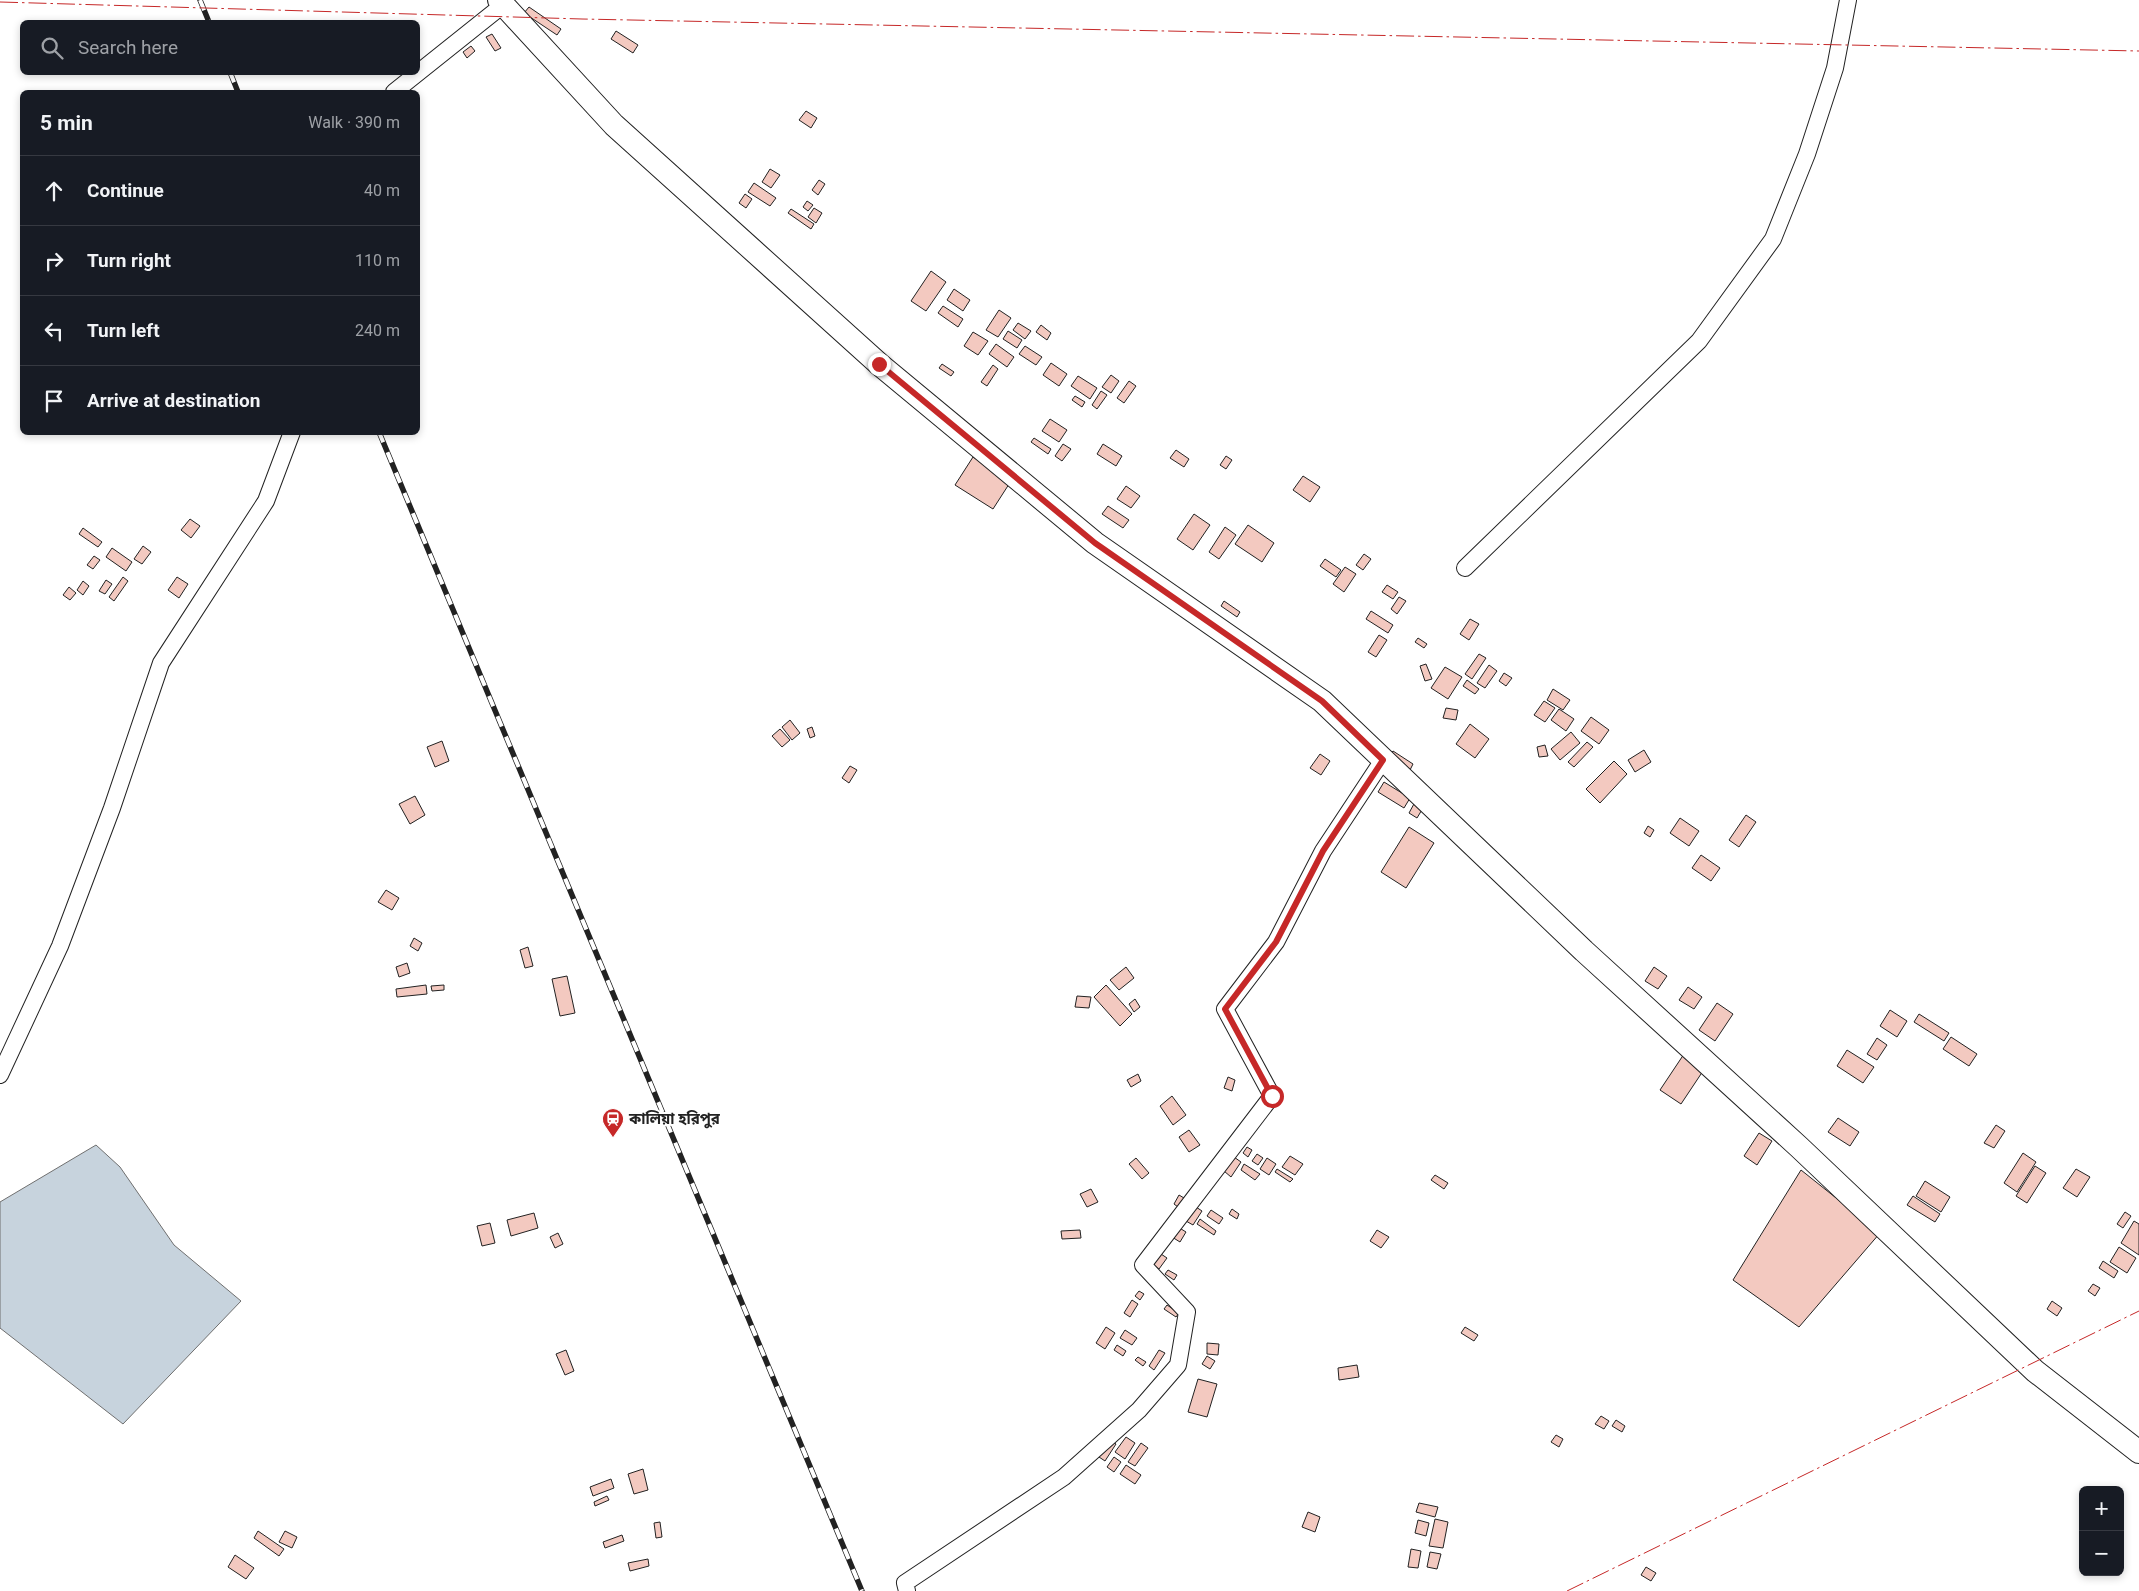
<!DOCTYPE html>
<html lang="en">
<head>
<meta charset="utf-8">
<style>
	:root { --surface:#171b24; --page:#20242c; --text:#f1f3f6; --muted:#9ea1a6; --line:#363941 }
	body { margin:0; font-family:Roboto,"Noto Sans Bengali",sans-serif; background:var(--page); color:var(--text) }
	.controls { position:absolute; right:15px; bottom:15px; display:grid; overflow:hidden; border-radius:8px; box-shadow:0 2px 8px #0003 }
	.controls button { width:45px; height:45px; display:grid; place-items:center; padding:0; border:0; border-bottom:1px solid var(--line); background:var(--surface); color:var(--text); font:25px sans-serif }
	.stop { position:absolute; width:15px; height:15px; margin:-11px; border:4px solid #c62828; border-radius:50%; background:#fff }
	.stop.end { background:#c62828; border-color:#fff; box-shadow:0 1px 5px #0008 }
	.list { margin:0; padding:0; list-style:none }
	h2 { display:flex; justify-content:space-between; align-items:center; height:65px; margin:0; padding:0 20px; font-size:21px }
	h2 small { font-size:16px; font-weight:400; color:var(--muted) }
	.list li { display:grid; grid-template-columns:32px 1fr auto; gap:15px; align-items:center; box-sizing:border-box; height:70px; padding:0 20px; border-top:1px solid var(--line) }
	.list b { display:block; font-size:19px; white-space:nowrap }
	.list em { font-size:16px; font-style:normal; color:var(--muted) }
	.icon { flex:none; width:28px; height:28px; fill:none; stroke:currentColor; stroke-width:2; stroke-linecap:round; stroke-linejoin:round }
	.map { position:relative; flex:none; width:2139px; height:1591px; overflow:hidden }
	.search { position:absolute; background:var(--surface); box-shadow:0 2px 8px #0003; left:20px; top:20px; width:400px; height:55px; display:flex; align-items:center; gap:12px; box-sizing:border-box; padding:0 18px; border-radius:8px; color:var(--muted); font-size:19px }
	.panel { position:absolute; background:var(--surface); box-shadow:0 2px 8px #0003; left:20px; top:90px; width:400px; height:345px; border-radius:8px }
	.map>svg:first-child { display:block }
	.water { fill:#c7d3dd; stroke:#6f6f6f }
	.building { fill:#f3c9c0; stroke:#222 }
	.lines { fill:none; stroke-linecap:round; stroke-linejoin:round }
	.minor-casing { stroke:#222; stroke-width:18 }
	.secondary-casing { stroke:#222; stroke-width:24 }
	.minor { stroke:#fff; stroke-width:16 }
	.secondary { stroke:#fff; stroke-width:22 }
	.rail-casing { stroke:#222; stroke-width:5.5 }
	.rail { stroke:#fff; stroke-width:4; stroke-dasharray:11; stroke-linecap:butt }
	.power { stroke:#c62828; stroke-width:1; stroke-dasharray:18 4 2.5 4; stroke-linecap:butt }
	.route { stroke:#c62828; stroke-width:6 }
	.labels { text-anchor:middle; stroke-width:4; stroke-linejoin:round; paint-order:stroke }
	.poi-label { font-size:15px; font-weight:bold; fill:#222; stroke:#fff; text-anchor:start }
</style>
</head>
<body>
<div class="map">
<svg width="2139" height="1591" viewBox="0 0 2139 1591">
	<rect width="100%" height="100%" fill="#fff"/>
	<path class="water" d="M96 1145 120 1167 174 1245 241 1301 123 1424 0 1328V1202Z"/>
	<path class="building" d="M529 7 561 29 557 35 524 13Z
		M616 31 638 45 633 53 611 39Z
		M492 34 501 48 495 51 486 37Z
		M471 46 475 51 467 58 463 52Z
		M806 111 817 118 811 128 799 120Z
		M770 169 780 175 771 188 762 182Z
		M819 180 825 184 818 195 812 190Z
		M754 183 776 198 770 206 748 192Z
		M745 194 752 199 746 208 739 203Z
		M807 201 813 205 808 211 803 207Z
		M814 208 822 213 816 223 808 217Z
		M791 209 814 224 811 229 788 213Z
		M931 271 946 282 926 311 911 301Z
		M954 289 970 300 963 311 947 300Z
		M943 306 963 319 958 327 938 313Z
		M999 310 1011 318 998 337 986 330Z
		M1018 323 1031 331 1025 339 1013 330Z
		M1041 325 1051 333 1047 340 1036 332Z
		M1008 331 1022 340 1017 348 1003 339Z
		M973 332 988 341 978 355 964 346Z
		M996 344 1014 357 1007 367 989 354Z
		M1025 346 1042 357 1036 365 1019 354Z
		M1051 363 1067 374 1059 386 1043 375Z
		M942 364 954 372 951 376 939 368Z
		M993 365 998 369 987 386 981 382Z
		M1111 375 1119 381 1111 393 1102 387Z
		M1078 376 1097 388 1090 399 1071 386Z
		M1129 381 1136 386 1124 403 1117 398Z
		M1101 391 1107 395 1097 409 1092 405Z
		M1075 396 1085 402 1082 407 1072 400Z
		M1050 419 1067 430 1059 442 1042 431Z
		M1034 438 1051 449 1048 454 1031 442Z
		M1063 444 1071 449 1062 461 1055 456Z
		M1103 444 1122 456 1116 466 1097 454Z
		M1176 450 1189 459 1184 467 1170 458Z
		M1226 456 1232 460 1226 469 1220 465Z
		M973 457 1011 481 993 509 955 485Z
		M1303 476 1320 487 1310 502 1293 490Z
		M1126 486 1140 496 1131 508 1117 499Z
		M1108 506 1129 520 1123 528 1102 514Z
		M1194 514 1210 525 1193 550 1177 539Z
		M190 519 200 526 191 538 181 530Z
		M1248 525 1274 543 1262 562 1235 544Z
		M1225 527 1236 535 1219 559 1209 552Z
		M83 528 102 542 98 547 79 534Z
		M143 546 151 552 142 564 134 559Z
		M112 548 132 562 126 571 106 557Z
		M1364 554 1371 559 1363 570 1356 565Z
		M94 556 100 560 93 569 87 565Z
		M1325 559 1341 570 1336 577 1320 566Z
		M1345 567 1356 574 1344 592 1333 584Z
		M123 577 128 581 114 601 109 597Z
		M177 577 188 584 179 598 168 590Z
		M106 580 112 584 105 594 99 591Z
		M83 581 89 586 83 595 77 590Z
		M1387 585 1398 592 1393 599 1382 592Z
		M69 587 76 593 70 600 63 595Z
		M1399 597 1406 601 1397 614 1391 609Z
		M1224 601 1240 612 1237 617 1221 606Z
		M1371 611 1393 625 1388 633 1366 619Z
		M1470 619 1479 624 1469 640 1460 634Z
		M1379 635 1387 640 1376 657 1368 652Z
		M1418 638 1427 644 1424 648 1415 642Z
		M1479 654 1486 658 1472 679 1465 674Z
		M1426 664 1432 679 1425 681 1420 666Z
		M1489 665 1497 671 1485 688 1477 683Z
		M1445 667 1462 677 1448 699 1431 688Z
		M1504 673 1512 678 1506 686 1499 681Z
		M1467 680 1479 689 1475 694 1463 686Z
		M1553 689 1570 700 1563 710 1547 700Z
		M1544 701 1555 708 1545 722 1534 715Z
		M1446 708 1458 710 1456 720 1443 718Z
		M1559 709 1574 719 1566 731 1551 720Z
		M1591 717 1609 730 1599 744 1581 731Z
		M790 720 800 733 792 740 782 727Z
		M1470 724 1489 739 1475 758 1456 744Z
		M812 727 815 736 810 738 807 729Z
		M780 729 790 740 782 747 772 736Z
		M1571 732 1580 743 1560 760 1551 749Z
		M442 741 449 761 435 767 427 747Z
		M1587 742 1593 747 1574 767 1568 762Z
		M1545 745 1548 756 1539 757 1537 747Z
		M1644 750 1651 762 1635 772 1628 760Z
		M1393 751 1413 764 1410 770 1389 756Z
		M1320 754 1330 761 1321 775 1310 768Z
		M1614 761 1627 774 1600 803 1586 789Z
		M850 766 857 770 849 783 842 778Z
		M1384 782 1410 798 1404 808 1378 792Z
		M415 796 425 815 410 824 399 804Z
		M1415 802 1423 808 1417 818 1409 813Z
		M1746 815 1756 822 1739 847 1729 840Z
		M1680 818 1699 831 1689 846 1670 833Z
		M1648 826 1654 830 1650 837 1644 833Z
		M1409 827 1434 843 1406 888 1381 872Z
		M1701 855 1720 868 1711 881 1692 868Z
		M386 890 399 898 392 910 378 902Z
		M414 938 422 943 418 951 410 946Z
		M528 947 533 966 525 968 520 950Z
		M407 963 410 973 399 977 396 967Z
		M1126 967 1134 978 1119 990 1110 980Z
		M1654 967 1667 976 1658 989 1645 981Z
		M567 976 575 1013 560 1016 552 979Z
		M426 985 427 994 397 997 396 989Z
		M444 985V990L432 991 431 986Z
		M1106 985 1132 1014 1120 1026 1094 997Z
		M1688 987 1702 997 1694 1009 1679 1000Z
		M1077 996 1091 997 1089 1008 1075 1007Z
		M1135 999 1140 1007 1134 1012 1129 1004Z
		M1717 1003 1733 1014 1715 1041 1699 1030Z
		M1890 1010 1907 1021 1897 1037 1880 1026Z
		M1919 1014 1949 1033 1944 1041 1914 1022Z
		M1951 1037 1977 1054 1969 1066 1943 1049Z
		M1877 1038 1887 1045 1877 1060 1867 1054Z
		M1847 1050 1874 1067 1863 1083 1837 1066Z
		M1684 1054 1705 1068 1681 1104 1660 1090Z
		M1138 1074 1141 1081 1131 1087 1127 1080Z
		M1228 1077 1235 1080 1232 1091 1224 1088Z
		M1172 1096 1186 1115 1173 1125 1160 1106Z
		M1838 1118 1859 1132 1850 1146 1828 1132Z
		M1996 1125 2005 1131 1994 1148 1984 1143Z
		M1189 1130 1200 1145 1189 1152 1179 1137Z
		M1759 1133 1772 1141 1757 1165 1744 1156Z
		M1247 1147 1252 1150 1248 1157 1243 1153Z
		M2023 1153 2036 1162 2017 1192 2004 1183Z
		M1257 1154 1263 1158 1258 1165 1252 1161Z
		M1290 1156 1303 1164 1295 1175 1282 1167Z
		M1234 1157 1241 1162 1231 1177 1224 1171Z
		M1136 1158 1149 1173 1142 1179 1129 1164Z
		M1267 1158 1276 1164 1269 1175 1260 1169Z
		M1244 1164 1260 1174 1255 1180 1241 1170Z
		M2035 1166 2046 1173 2027 1203 2016 1196Z
		M1277 1169 1293 1179 1290 1182 1275 1172Z
		M2076 1169 2090 1177 2077 1197 2063 1188Z
		M1801 1170 1880 1233 1799 1327 1733 1280Z
		M1435 1175 1448 1183 1444 1189 1431 1180Z
		M1925 1181 1950 1197 1941 1212 1916 1196Z
		M1091 1189 1098 1202 1087 1207 1080 1194Z
		M1179 1195 1184 1198 1178 1207 1174 1204Z
		M1913 1196 1940 1214 1935 1222 1907 1205Z
		M1196 1207 1202 1211 1193 1225 1186 1221Z
		M1232 1209 1239 1214 1237 1219 1229 1214Z
		M1211 1210 1223 1218 1219 1224 1207 1216Z
		M2125 1212 2131 1216 2123 1228 2117 1224Z
		M534 1213 538 1228 511 1236 507 1220Z
		M1200 1219 1216 1231 1214 1235 1197 1224Z
		M2134 1221 2139 1224V1255L2121 1243Z
		M490 1223 495 1243 482 1246 477 1226Z
		M1178 1227 1186 1232 1180 1242 1172 1237Z
		M1080 1230 1081 1238 1062 1239 1061 1231Z
		M1377 1230 1389 1237 1381 1248 1370 1241Z
		M558 1233 563 1244 555 1248 550 1237Z
		M2119 1247 2136 1258 2127 1273 2110 1262Z
		M1161 1254 1167 1258 1159 1269 1153 1265Z
		M2103 1261 2118 1271 2114 1278 2099 1268Z
		M1168 1270 1177 1275 1174 1280 1165 1274Z
		M2093 1284 2100 1288 2095 1296 2088 1291Z
		M1139 1291 1144 1294 1140 1300 1135 1296Z
		M1132 1300 1138 1304 1130 1317 1124 1313Z
		M2052 1301 2062 1308 2057 1316 2047 1309Z
		M1167 1305 1179 1313 1176 1317 1164 1309Z
		M1106 1327 1115 1333 1105 1349 1096 1343Z
		M1465 1327 1478 1335 1474 1341 1461 1333Z
		M1125 1330 1137 1338 1132 1345 1120 1338Z
		M1207 1343 1219 1344 1218 1355 1207 1354Z
		M1117 1345 1126 1351 1123 1356 1114 1350Z
		M566 1350 574 1371 565 1375 556 1354Z
		M1159 1350 1165 1353 1154 1370 1149 1366Z
		M1207 1356 1215 1361 1210 1369 1202 1364Z
		M1138 1357 1146 1362 1143 1366 1135 1360Z
		M1357 1365 1359 1377 1339 1380 1338 1368Z
		M1198 1379 1217 1384 1207 1417 1188 1412Z
		M1601 1416 1609 1421 1604 1429 1595 1424Z
		M1616 1420 1625 1426 1622 1432 1612 1426Z
		M1556 1435 1563 1439 1559 1447 1551 1442Z
		M1126 1437 1135 1443 1125 1459 1115 1452Z
		M1110 1440 1116 1444 1105 1461 1099 1457Z
		M1141 1443 1148 1448 1135 1466 1128 1462Z
		M1114 1457 1121 1462 1114 1472 1107 1467Z
		M1126 1465 1141 1475 1135 1484 1120 1474Z
		M643 1469 648 1490 634 1494 628 1474Z
		M611 1479 614 1488 593 1496 590 1487Z
		M607 1496 609 1500 595 1506 594 1502Z
		M1419 1503 1438 1507 1435 1517 1416 1512Z
		M1308 1512 1320 1517 1315 1532 1302 1527Z
		M1435 1519 1448 1522 1443 1548 1429 1546Z
		M1418 1520 1429 1523 1426 1536 1415 1533Z
		M660 1522 662 1537 656 1538 654 1523Z
		M258 1531 284 1549 279 1556 254 1538Z
		M285 1531 297 1537 292 1548 279 1542Z
		M622 1535 624 1541 605 1548 603 1542Z
		M1411 1549 1421 1551 1418 1568 1408 1567Z
		M1430 1552 1441 1554 1437 1569 1427 1567Z
		M235 1555 254 1568 246 1579 228 1567Z
		M648 1559 649 1566 630 1571 628 1563Z
		M1646 1567 1656 1573 1651 1581 1641 1575Z"/>
	<g class="lines">
		<g class="minor-casing">
			<path id="minor" d="M394 92 503 5
				M1465 568 1699 341 1773 239 1807 154 1835 68 1848 0
				M0 1075 60 946 112 808 161 663 266 501 292 432
				M907 1591 905 1583 1064 1477 1139 1410 1178 1365 1187 1312 1143 1265 1272 1096 1225 1009 1276 942 1323 851 1383 760"/>
		</g>
		<g class="secondary-casing">
			<path id="secondary" d="M499 0 614 125 879 364 1095 543 1322 701 1584 951 1799 1147 2035 1371 2139 1452"/>
		</g>
		<use href="#minor" class="minor"/>
		<use href="#secondary" class="secondary"/>
		<g class="rail-casing">
			<path id="rail" d="M200 0 209 22
				M230 72 238 92
				M379 432 862 1591"/>
		</g>
		<use href="#rail" class="rail"/>
		<path class="power" d="M0 2 582 19 2139 51
			M1567 1591 2139 1311"/>
	</g>
	<g class="lines">
		<path class="route" d="M879 364 1095 543 1322 701 1383 760 1323 851 1276 942 1225 1009 1272 1096"/>
	</g>
	<defs>
		<g id="station-pin" transform="scale(1.125)"><path d="M0 17L-7.5 6A9.5 9.5 0 1 1 7.5 6Z" fill="#c62828" stroke="#fff"/><path d="M-3-6H3Q5-6 5-4V2Q5 4 3 4L4.5 6H3L1.5 4h-3L-3 6H-4.5L-3 4Q-5 4-5 2V-4Q-5-6-3-6ZM-3.5-4v3h7v-3ZM-3.5 1v1.5H-2V1ZM2 1v1.5H3.5V1Z" fill="#fff"/></g>
	</defs>
	<g fill-rule="evenodd">
		<use href="#station-pin" x="613" y="1119"/>
	</g>
	<g class="labels">
		<g class="poi-label">
			<text x="629" y="1124">কালিয়া হরিপুর</text>
		</g>
	</g>
</svg>
<div class="controls">
<button>+</button>
<button>−</button>
</div>
<div class="stop" style="left:1272px;top:1096px"></div>
<div class="stop end" style="left:879px;top:364px"></div>
<div class="search"><svg class="icon" aria-label="search" viewBox="0 0 24 24"><circle cx="10" cy="10" r="6"/><path d="M15 15l6 6"/></svg>Search here</div>
<section class="panel">
<h2>5 min<small>Walk · 390 m</small></h2>
<ul class="list">
<li><svg class="icon" aria-label="ahead" viewBox="0 0 24 24"><path d="M12 20V5M6 11l6-6 6 6"/></svg><div><b>Continue</b></div><em>40 m</em></li>
<li><svg class="icon" aria-label="right" viewBox="0 0 24 24"><path d="M7 20v-9h11M14 6l5 5-5 5"/></svg><div><b>Turn right</b></div><em>110 m</em></li>
<li><svg class="icon" aria-label="left" viewBox="0 0 24 24"><path d="M17 20v-9H6M10 6l-5 5 5 5"/></svg><div><b>Turn left</b></div><em>240 m</em></li>
<li><svg class="icon" aria-label="arrive" viewBox="0 0 24 24"><path d="M6 21V4h12l-3 4 3 4H6"/></svg><div><b>Arrive at destination</b></div></li>
</ul>
</section>
</div>
</body>
</html>
